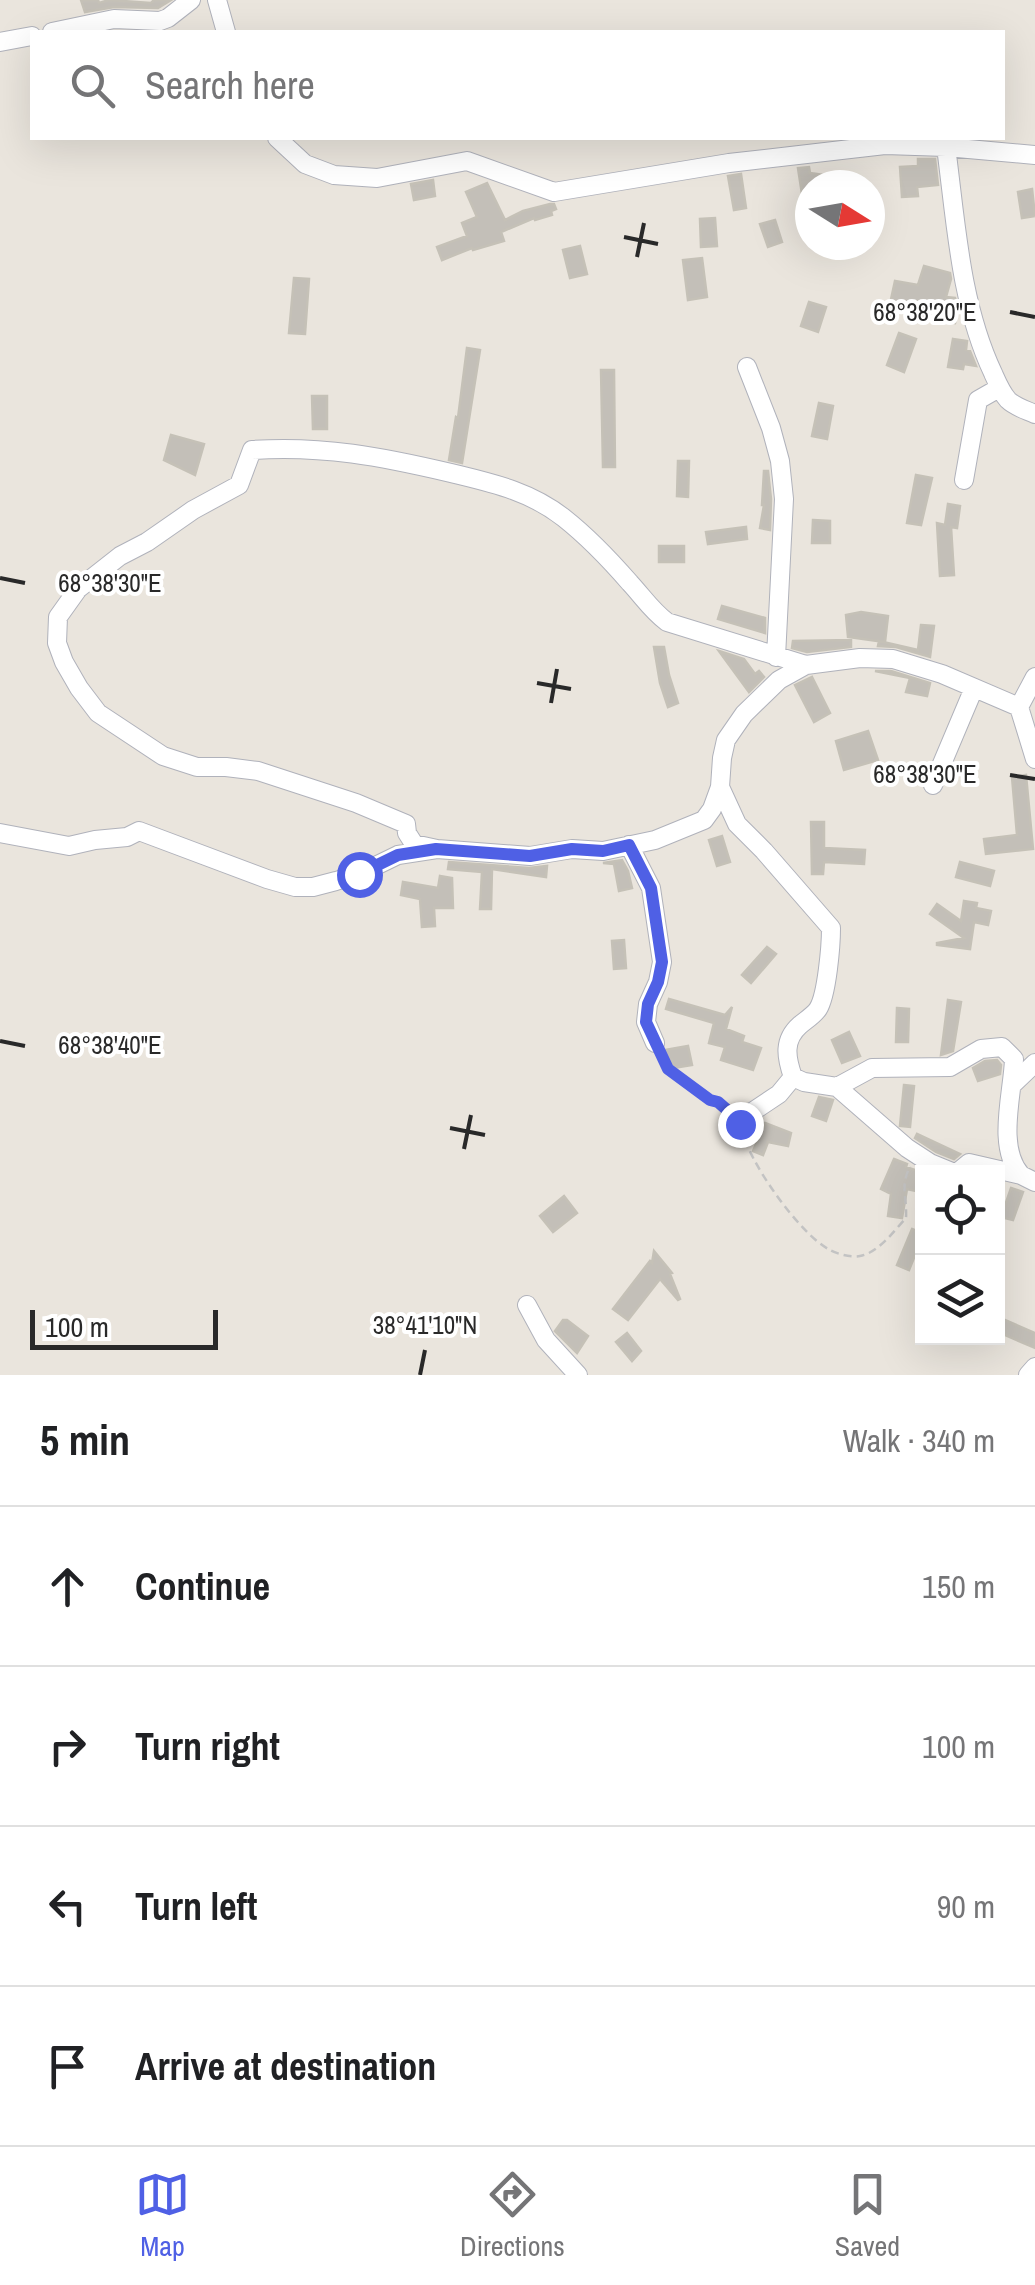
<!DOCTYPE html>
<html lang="en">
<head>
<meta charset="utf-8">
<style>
	:root { --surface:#fff; --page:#f6f6f6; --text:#202124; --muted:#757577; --line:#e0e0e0; --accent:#4f60e5 }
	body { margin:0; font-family:"Archivo Narrow",sans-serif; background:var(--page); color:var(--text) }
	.controls { position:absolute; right:30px; bottom:30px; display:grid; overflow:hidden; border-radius:0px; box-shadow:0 10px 40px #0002 }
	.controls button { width:90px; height:90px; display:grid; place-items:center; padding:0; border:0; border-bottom:2px solid var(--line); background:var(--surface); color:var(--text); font:50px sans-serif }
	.compass { position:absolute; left:795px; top:170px; width:90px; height:90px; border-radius:50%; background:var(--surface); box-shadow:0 10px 40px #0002; rotate:101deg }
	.scale { position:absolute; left:30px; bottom:25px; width:188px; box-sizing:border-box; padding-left:10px; border:5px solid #292929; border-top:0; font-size:28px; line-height:35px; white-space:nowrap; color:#292929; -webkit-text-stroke:8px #fff; paint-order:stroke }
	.stop { position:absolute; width:30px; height:30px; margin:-22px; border:8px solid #4f60e5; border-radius:50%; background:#fff }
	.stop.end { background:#4f60e5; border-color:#fff; box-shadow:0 2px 10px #0008 }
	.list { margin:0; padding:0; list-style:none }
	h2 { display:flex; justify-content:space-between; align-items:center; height:130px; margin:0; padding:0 40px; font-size:42px }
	h2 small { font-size:32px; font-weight:400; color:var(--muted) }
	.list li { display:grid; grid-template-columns:65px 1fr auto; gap:30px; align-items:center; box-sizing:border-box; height:160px; padding:0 40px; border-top:2px solid var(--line) }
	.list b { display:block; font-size:38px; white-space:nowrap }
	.list em { font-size:32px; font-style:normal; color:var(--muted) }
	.icon { flex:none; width:55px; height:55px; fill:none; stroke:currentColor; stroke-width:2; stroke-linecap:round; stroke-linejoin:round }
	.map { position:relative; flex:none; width:1035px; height:1375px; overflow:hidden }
	.search { position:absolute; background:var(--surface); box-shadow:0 10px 40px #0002; left:30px; right:30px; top:30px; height:110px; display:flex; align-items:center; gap:25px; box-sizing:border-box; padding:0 35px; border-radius:0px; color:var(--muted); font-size:38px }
	.sheet { height:770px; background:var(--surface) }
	nav { display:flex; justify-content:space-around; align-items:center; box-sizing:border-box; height:140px; border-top:2px solid var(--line); background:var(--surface); font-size:28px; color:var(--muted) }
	nav a { display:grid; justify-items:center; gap:5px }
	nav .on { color:var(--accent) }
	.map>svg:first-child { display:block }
	.building { fill:#c3bfb8; stroke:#c5c1b7; stroke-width:2.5 }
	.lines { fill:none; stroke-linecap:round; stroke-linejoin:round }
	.minor-casing { stroke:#b0b2bb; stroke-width:20 }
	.path { stroke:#c3c3c3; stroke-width:2.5; stroke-dasharray:8 5; stroke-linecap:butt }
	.minor { stroke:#fff; stroke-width:18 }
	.route { stroke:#4f60e5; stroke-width:12 }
	.ticks { fill:none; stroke:#292929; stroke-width:4 }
	.ticks-label { font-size:25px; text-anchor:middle; fill:#292929; stroke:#fff; stroke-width:8; stroke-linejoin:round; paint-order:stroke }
</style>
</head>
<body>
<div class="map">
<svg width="1035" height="1375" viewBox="0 0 1035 1375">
	<rect width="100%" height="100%" fill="#eae5dd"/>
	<path class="building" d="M81 0H98L99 3 109 0 151 3 154 0H171L158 8 114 7 85 12Z
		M918 159H935L938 185 917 187 918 196 902 197 900 167 918 166Z
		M809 167 810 173 846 178V185L812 183 810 206 804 207 798 168Z
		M741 174 746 208 734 210 728 176Z
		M433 180 435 196 414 200 411 184Z
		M487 183 505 220 523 211 550 204H554L556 209 551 211 552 215 535 220 534 218 501 232 504 241 473 250 472 248 442 260 437 247 467 236 462 223 477 217 466 192Z
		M1032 189 1035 216 1022 218 1018 192Z
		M715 218 717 246 701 247 700 219Z
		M775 220 782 242 768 247 760 224Z
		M580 246 587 274 570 278 563 250Z
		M702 258 707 297 688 300 683 260Z
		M924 266 950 273 951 279 946 297 955 298 958 307 955 323 930 319 931 312 890 304 895 281 918 285Z
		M294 278 309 279 305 334 289 333Z
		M809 302 826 307 818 332 801 326Z
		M899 333 916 339 904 372 887 365Z
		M953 339 967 341 966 350 970 351 976 366 964 364 963 369 948 367Z
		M467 348 480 350 462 463 449 460 456 417 458 418Z
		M601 370H614L615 467H603Z
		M312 396H327V429H313Z
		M819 403 833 406 827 439 812 436Z
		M171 435 204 444 195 475 164 460Z
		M678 461H689L688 497 677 496Z
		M764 471H768L771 499 770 530 760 528 764 505H762Z
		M916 475 932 478 921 525 907 523Z
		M948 504 960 506 957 528 951 527 954 575 940 576 937 523 945 525Z
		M813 520 830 521V543H812Z
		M746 527 747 539 708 544 706 532Z
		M659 546H684V562H659Z
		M722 606 765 618V633L718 619Z
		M861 612 888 616 885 642 848 637 846 615Z
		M921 625 934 626 930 657 896 647 878 646 879 641 918 650Z
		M851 640V647L807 652 792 648 793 641Z
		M654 647H664L669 675 678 703 668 707 660 683Z
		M719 651 744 659 755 674 759 671 764 677 749 692Z
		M875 671H891L930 683 927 696 906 692 910 678Z
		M812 677 830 713 814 722 795 685Z
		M868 731 878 760 844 770 836 741Z
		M1026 775 1033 849 986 854 984 839 1017 835 1012 777Z
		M811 822H824V848L865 850 864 864 824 862 823 874H812Z
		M722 836 730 862 717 866 709 840Z
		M622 860 628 871 632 888 619 891 614 864 603 863Z
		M449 862 529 868 547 866 546 877 492 869 491 909H480L482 872 448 869Z
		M960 862 994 871 990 886 956 877Z
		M440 876 452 878 453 908H434L435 926 422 927 420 899 401 895 403 882 438 888Z
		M964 901 977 903 976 908 991 911 988 925 974 922 970 949 937 945V943L964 938 930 914 937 904 961 921Z
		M624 940 626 968 614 969 612 941Z
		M767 947 776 954 751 983 742 975Z
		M669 999 725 1015 732 1007 726 1029 744 1036 742 1042 761 1048 753 1070 721 1060 725 1047 709 1043 714 1023 666 1009Z
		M948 1000 961 1002 953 1051 941 1055Z
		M897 1008 909 1009 908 1042H896Z
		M849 1032 860 1056 842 1063 832 1040Z
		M688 1046 692 1065 673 1068 672 1060 667 1061 665 1050Z
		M997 1060 1001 1065 1000 1074 978 1081 973 1068 985 1061Z
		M904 1085 914 1086 910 1127 900 1126Z
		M819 1097 833 1100 826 1121 812 1116Z
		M765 1123 791 1133 788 1146 768 1142 763 1155 753 1151Z
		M917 1134 960 1154 954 1159 936 1152 915 1138Z
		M894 1159 907 1164 906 1167 921 1172 916 1191 907 1189 902 1218 888 1216 891 1194 881 1189Z
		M1011 1188 1023 1192 1013 1220 1001 1217Z
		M564 1196 577 1213 553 1232 540 1216Z
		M912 1229 922 1233V1238L909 1270 897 1265Z
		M654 1251 672 1273 670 1274 680 1299 678 1300 660 1279 628 1320 613 1309 650 1261 652 1263Z
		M998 1317 1035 1333V1348L998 1332Z
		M563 1320H567L588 1336 577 1353 555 1331Z
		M627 1333 641 1351 632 1361 616 1342Z"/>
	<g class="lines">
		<g class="minor-casing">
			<path id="minor" d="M217 0 226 32
				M52 32 114 19 160 21 168 18 191 0
				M0 42 32 36
				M277 138 305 164 334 175 377 178 467 161 554 192 729 163 885 145 946 147 1035 155
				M946 147C956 222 960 303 993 373 997 382 1001 392 1008 400 1015 407 1026 410 1035 414
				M747 367 771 428 780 461 784 499 776 657
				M964 480 978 400 999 388
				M1035 677 1019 707 1035 759
				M933 785 974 688
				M720 787 737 824 764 851 831 928C831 945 827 995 818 1009 814 1015 806 1020 800 1025 783 1040 786 1057 793 1077L804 1082 837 1087 907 1148 930 1163 952 1172
				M0 833 69 846 95 840 127 837 139 831 267 879 295 887H313L336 881 359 874 398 855 437 849 530 856 572 849 603 851 655 840 704 820 712 809 720 787 722 758 726 740 744 714 779 680 806 665 860 658 893 659 942 674 1019 707
				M629 845 651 888 662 962 658 982 648 1004 646 1022 655 1043
				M437 849 414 844 407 833 406 824 356 803 258 771 226 767H197L163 756 98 713 79 688 64 662 57 643 58 617 78 589 120 556 147 542 193 510 239 485 252 450C322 445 383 457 451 473 492 483 530 491 564 518 588 537 610 560 630 583 643 597 652 611 667 622L806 665
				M1013 1084 1035 1063
				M837 1087 872 1068 950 1067 981 1049 1002 1047 1014 1059C1013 1093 996 1147 1021 1175
				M749 1114 779 1094 793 1077
				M958 1172 969 1163 1021 1175 1035 1182
				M527 1305 546 1340 578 1375
				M1028 1375 1035 1367"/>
		</g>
		<path class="path" d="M661 1054C678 1087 708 1093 733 1115
			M741 1127C747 1160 800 1235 830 1250 837 1254 852 1258 860 1256 878 1253 894 1231 906 1218 907 1194 900 1188 910 1166"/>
		<use href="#minor" class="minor"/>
	</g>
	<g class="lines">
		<path class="route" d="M359 874 398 855 436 849 530 856 572 849 603 851 629 845 651 888 662 962 658 982 648 1004 646 1022 668 1069 710 1100 718 1102 734 1116 749 1114 740 1124"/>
	</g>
	<path class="ticks" d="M624 237 658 244M637 257 644 223M1010 312 1035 317M0 578 25 583M537 683 571 689M551 703 557 669M1010 775 1035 779M0 1041 25 1046M450 1128 485 1135M464 1149 471 1115M420 1375 425 1350"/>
	<g class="ticks-label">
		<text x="925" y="321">68°38'20"E</text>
		<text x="110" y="592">68°38'30"E</text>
		<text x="925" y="783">68°38'30"E</text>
		<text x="110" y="1054">68°38'40"E</text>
		<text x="425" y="1334">38°41'10"N</text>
	</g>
</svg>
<div class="controls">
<button><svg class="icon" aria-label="locate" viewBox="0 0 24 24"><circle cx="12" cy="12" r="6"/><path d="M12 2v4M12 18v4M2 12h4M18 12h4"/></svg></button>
<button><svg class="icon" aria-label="layers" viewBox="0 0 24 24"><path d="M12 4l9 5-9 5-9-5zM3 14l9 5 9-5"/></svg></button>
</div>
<svg class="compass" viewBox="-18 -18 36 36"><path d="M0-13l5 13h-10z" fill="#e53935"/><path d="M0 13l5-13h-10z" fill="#757577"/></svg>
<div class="scale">100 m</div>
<div class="stop" style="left:359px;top:874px"></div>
<div class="stop end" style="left:740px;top:1124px"></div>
<div class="search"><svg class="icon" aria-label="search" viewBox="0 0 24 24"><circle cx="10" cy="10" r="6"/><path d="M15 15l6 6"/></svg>Search here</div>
</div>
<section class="sheet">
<h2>5 min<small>Walk · 340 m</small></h2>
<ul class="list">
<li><svg class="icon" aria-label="ahead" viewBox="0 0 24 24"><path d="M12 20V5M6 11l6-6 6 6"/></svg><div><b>Continue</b></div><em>150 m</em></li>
<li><svg class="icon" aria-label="right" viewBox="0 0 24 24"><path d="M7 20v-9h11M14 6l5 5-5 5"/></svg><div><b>Turn right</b></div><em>100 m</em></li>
<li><svg class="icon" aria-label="left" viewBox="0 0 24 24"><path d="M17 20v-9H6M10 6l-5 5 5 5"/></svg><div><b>Turn left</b></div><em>90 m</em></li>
<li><svg class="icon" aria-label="arrive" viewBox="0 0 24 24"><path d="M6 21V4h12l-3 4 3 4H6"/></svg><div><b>Arrive at destination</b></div></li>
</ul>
</section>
<nav>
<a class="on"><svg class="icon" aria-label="map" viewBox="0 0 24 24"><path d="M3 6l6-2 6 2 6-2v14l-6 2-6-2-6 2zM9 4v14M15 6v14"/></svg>Map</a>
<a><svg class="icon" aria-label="directions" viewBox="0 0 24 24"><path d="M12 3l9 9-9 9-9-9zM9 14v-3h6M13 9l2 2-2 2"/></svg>Directions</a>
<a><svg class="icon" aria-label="saved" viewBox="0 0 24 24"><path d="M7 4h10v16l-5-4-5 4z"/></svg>Saved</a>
</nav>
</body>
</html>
